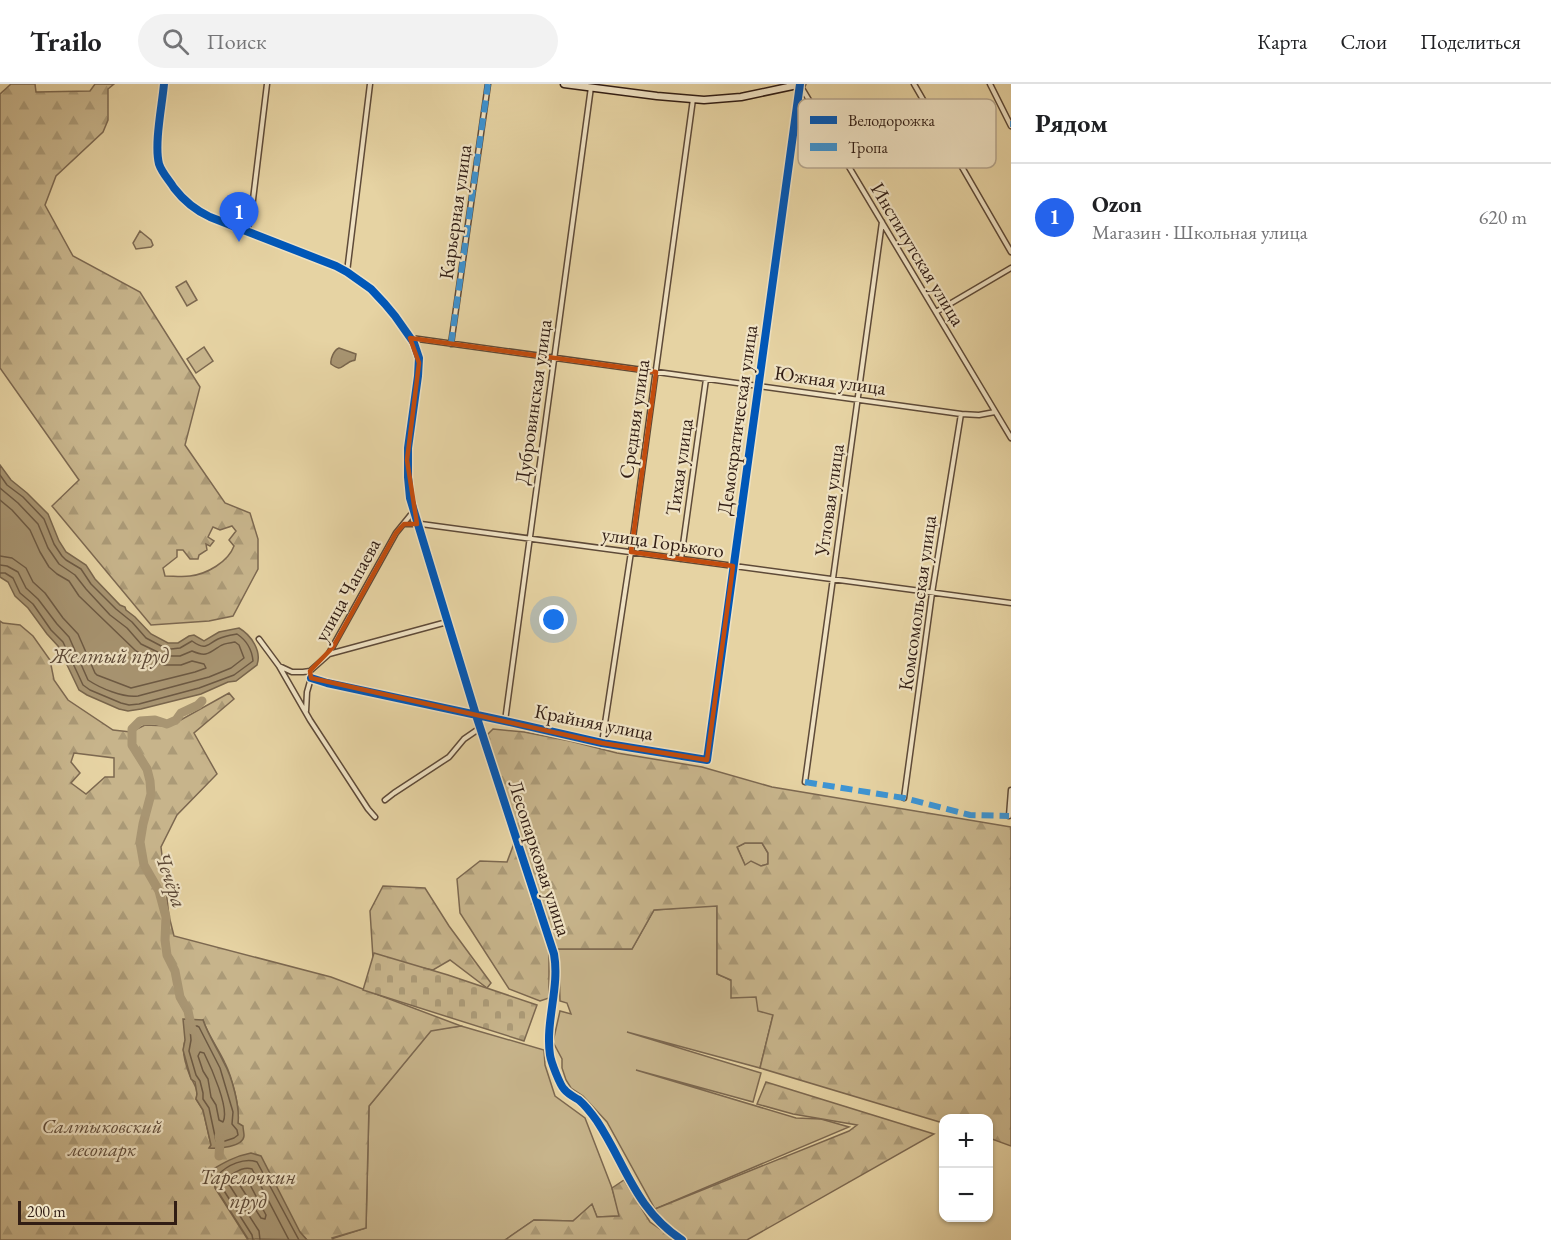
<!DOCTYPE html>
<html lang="ru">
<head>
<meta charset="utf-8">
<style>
	:root { --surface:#fff; --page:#f2f2f2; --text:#202124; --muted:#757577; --line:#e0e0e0; --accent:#2563eb }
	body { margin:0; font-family:"EB Garamond",serif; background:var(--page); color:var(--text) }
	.controls { position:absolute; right:18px; bottom:18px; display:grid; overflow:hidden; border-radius:12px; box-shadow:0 2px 4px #0004 }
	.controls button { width:54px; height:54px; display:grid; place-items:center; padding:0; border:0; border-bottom:2px solid var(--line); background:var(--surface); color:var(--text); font:30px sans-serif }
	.scale { position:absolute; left:18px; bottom:15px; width:159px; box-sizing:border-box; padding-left:6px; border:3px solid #311d14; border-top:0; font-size:16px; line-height:21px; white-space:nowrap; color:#311d14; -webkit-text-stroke:4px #efe2c3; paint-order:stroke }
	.you { position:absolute; left:554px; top:536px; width:21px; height:21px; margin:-15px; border:4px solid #fff; border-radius:50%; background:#1a73e8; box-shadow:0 0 0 9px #1a73e833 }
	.badge { display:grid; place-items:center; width:39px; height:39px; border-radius:50%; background:var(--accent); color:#fff; font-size:20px; font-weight:700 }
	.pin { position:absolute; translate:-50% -50px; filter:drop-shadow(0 2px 3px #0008) }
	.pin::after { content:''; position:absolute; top:32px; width:21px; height:18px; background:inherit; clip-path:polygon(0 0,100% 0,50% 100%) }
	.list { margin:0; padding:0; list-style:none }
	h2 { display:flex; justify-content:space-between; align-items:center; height:78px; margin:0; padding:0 24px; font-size:26px }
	h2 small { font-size:20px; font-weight:400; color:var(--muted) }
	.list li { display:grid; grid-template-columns:39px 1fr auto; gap:18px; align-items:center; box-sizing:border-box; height:108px; padding:0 24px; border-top:2px solid var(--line) }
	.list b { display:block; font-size:22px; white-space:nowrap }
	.list p { margin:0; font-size:20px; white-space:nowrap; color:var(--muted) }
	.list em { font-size:20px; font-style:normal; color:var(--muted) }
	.icon { flex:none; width:33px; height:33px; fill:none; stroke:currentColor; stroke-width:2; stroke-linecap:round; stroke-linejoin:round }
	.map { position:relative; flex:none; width:1011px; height:1156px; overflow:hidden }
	header { display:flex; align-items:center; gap:36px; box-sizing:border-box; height:84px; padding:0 30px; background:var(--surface); border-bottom:2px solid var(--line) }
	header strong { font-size:28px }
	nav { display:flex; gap:33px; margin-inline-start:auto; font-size:21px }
	.search { width:420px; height:54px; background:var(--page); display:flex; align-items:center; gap:15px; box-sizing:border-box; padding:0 21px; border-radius:33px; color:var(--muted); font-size:22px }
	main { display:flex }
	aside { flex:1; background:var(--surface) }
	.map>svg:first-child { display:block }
	.green { fill:#c7b48b; stroke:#7c6850; stroke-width:1.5 }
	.forest { fill:url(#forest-firs); stroke:#7c6850; stroke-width:1.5; fill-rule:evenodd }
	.cemetery { fill:url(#cemetery-stones); stroke:#7c6850; stroke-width:1.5 }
	.water { fill:#a89572; stroke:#78654c; stroke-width:1.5 }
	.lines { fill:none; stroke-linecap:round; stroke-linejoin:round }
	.shore { stroke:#6c5943; stroke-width:1.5 }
	.river { stroke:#a89572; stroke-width:9 }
	.minor-casing { stroke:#5e4a38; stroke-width:7 }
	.secondary-casing { stroke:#311d14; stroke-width:9 }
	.minor { stroke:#efe2c3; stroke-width:4 }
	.secondary { stroke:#efe2c3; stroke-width:6 }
	.quiet { stroke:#3d94d3; stroke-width:6; stroke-dasharray:12 6; stroke-linecap:butt }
	.cycleway-casing { stroke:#efe2c3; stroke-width:11 }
	.cycleway { stroke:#0057b8; stroke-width:8 }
	.marked { fill:none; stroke:#c34d0e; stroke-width:4.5; stroke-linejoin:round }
	.labels { text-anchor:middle; stroke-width:4.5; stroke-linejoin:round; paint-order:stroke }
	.street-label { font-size:20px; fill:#311d14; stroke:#efe2c3 }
	.park-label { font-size:20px; font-style:italic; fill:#5e4a38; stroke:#efe2c3 }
	.water-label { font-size:21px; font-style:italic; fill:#5b4735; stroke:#efe2c3 }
	.key { fill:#efe2c3; stroke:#b6a78e; stroke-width:1.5 }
	.key-label { font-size:16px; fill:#311d14 }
</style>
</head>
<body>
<header>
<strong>Trailo</strong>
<div class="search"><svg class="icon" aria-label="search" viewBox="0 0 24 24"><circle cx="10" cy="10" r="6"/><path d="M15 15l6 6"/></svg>Поиск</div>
<nav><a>Карта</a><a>Слои</a><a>Поделиться</a></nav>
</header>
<main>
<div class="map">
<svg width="1011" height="1156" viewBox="0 0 1011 1156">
	<defs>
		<pattern id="forest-firs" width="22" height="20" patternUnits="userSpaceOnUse" patternTransform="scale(1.5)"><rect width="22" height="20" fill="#c7b48b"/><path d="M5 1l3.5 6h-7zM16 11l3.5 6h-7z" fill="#ab9a77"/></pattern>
		<pattern id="cemetery-stones" width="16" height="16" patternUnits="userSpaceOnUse" patternTransform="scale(1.5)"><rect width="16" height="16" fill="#c7b48b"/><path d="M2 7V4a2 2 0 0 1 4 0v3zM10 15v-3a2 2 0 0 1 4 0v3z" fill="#ab9a77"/></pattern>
	</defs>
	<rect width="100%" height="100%" fill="#e6d3a3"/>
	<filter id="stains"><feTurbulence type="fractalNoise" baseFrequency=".00333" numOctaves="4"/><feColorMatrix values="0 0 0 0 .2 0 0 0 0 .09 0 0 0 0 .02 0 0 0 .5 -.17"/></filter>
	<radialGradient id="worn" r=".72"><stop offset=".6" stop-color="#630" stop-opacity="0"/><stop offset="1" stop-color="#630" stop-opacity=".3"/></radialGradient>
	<path class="green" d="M140 147 151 156 153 161 151 163 136 165 133 159Z
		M186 197 197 216 187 222 176 203Z
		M204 263 213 277 196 289 187 275Z
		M745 759H762L768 769V780L761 782 745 781 737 763Z
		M717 821V890C742 900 755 911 773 931L760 984 627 948 761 989 753 1018 636 986 796 1034 821 1035 849 1043 655 1125 607 1038 583 1012 571 1004 566 996 562 984V975L553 958 560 927 571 930 567 919 560 917 559 878 555 865H632L654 826Z
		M461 942 544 966 545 981 555 1012 585 1034 612 1104 620 1132 597 1133 592 1121 573 1137 534 1136 505 1156H333L331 1155 366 1144 369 1022 431 946Z"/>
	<path class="forest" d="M11 0H35L36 8 90 7 95 0H114L108 5V36L103 48 56 92 45 121 73 172 140 208 200 303 185 361 225 419 250 429 258 455V485L233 532 209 537 151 541 52 422 79 396 0 284V10ZM232 442 236 447 229 456 234 462C228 478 207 490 190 492 183 493 173 492 165 492L163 484 177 473V466H183L190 475H198L199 471 207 466 206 460 210 462 214 457 208 453 213 443 220 446Z
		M0 537 3 539 20 541 33 552 50 576 54 596 68 616 113 646 131 648 145 641 170 642 229 609 234 615 194 649 217 690 177 731 161 763 169 832 174 852 331 893 461 942 431 947 369 1022 366 1144 332 1154 333 1156H307L300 1148 210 1088 215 1098V1104L248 1156H0ZM74 669 114 674V693H105L86 710 71 699 80 689 71 678ZM203 936C208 951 218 964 225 979 232 993 240 1023 238 1039L211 1061 203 1026 196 1015C199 1006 194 1000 190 992 186 982 180 965 186 955 191 948 198 942 203 936Z
		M493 645 524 648 570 657 617 669 702 683 772 703 1011 743V1062L989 1054 988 1034H944L943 1039 760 984 773 931 758 927 756 913 731 914V896L717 890V822L654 826 632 865H549V914L540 917 509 905 460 829 457 795 480 777 507 778 513 762 517 743 487 651ZM745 759H762L768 769V780L761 782 751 777 745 781 737 763Z
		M383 802 425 804 449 842 491 899 487 904 450 876 433 886 373 874 370 827Z
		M766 998 934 1050 747 1156H687L665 1138 655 1125 849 1047 857 1041 793 1030 757 1020Z
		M624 1096 650 1138 676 1156H505L534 1136 573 1137 592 1120 597 1133 619 1132 612 1104Z"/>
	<path class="cemetery" d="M374 869 448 891 537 921 524 957 363 906Z"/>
	<path class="water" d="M339 264 356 270 355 276C353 277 350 277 348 279 339 284 341 287 331 280 330 275 334 266 339 264Z
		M0 381 11 396 27 409 48 430 59 457 66 468 86 481 95 495 120 521 125 523 126 526 135 533 151 550 168 559H178L189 552 194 551 204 557 219 548 239 544C251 551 262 567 257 581L236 597 228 598 201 610 141 625 128 627 119 625 87 611 79 606 58 562 47 550 28 524 15 512 8 498 0 493Z
		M183 935 203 936C208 951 217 964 224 979 232 993 240 1023 238 1039L243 1042C243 1045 244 1048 244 1052 243 1063 218 1065 209 1064L211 1061 203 1026 196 1015 197 1010 195 998 191 995 183 966 185 956Z
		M251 1069 261 1072 300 1148 307 1156 248 1155 215 1103V1098L210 1087C223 1079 235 1072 251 1069Z"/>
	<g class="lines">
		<path class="shore" d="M0 391 7 401 23 413 44 435 54 460 62 472 66 476 81 485 91 500 116 525 132 538 146 554 165 564 171 565 180 564 192 557C206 567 206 561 218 555 224 552 231 551 237 550 246 556 252 566 253 577L234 591 199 604 139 620 129 621 121 619 90 606 83 601 63 558 51 546 33 520 20 509 13 494 5 489H0
			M0 404 18 419 38 440 48 464 59 480 75 491 86 505 110 531 127 544 141 560 166 572H180L192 567C206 573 208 570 220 562 224 559 230 559 235 558L239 561 244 574 231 584 209 593 138 612C123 614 100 604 88 596L69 553 57 540 38 515 26 504 18 488 7 482 0 481
			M0 416 12 426 30 446 40 468 49 483 57 490 69 497 79 512 136 567 158 579 164 581H181L192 577 204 580 206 584 195 588 131 604 97 591 95 589 78 550 63 534 45 509 33 498 26 484 12 474 0 472
			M191 942H197L199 943 220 984 233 1028 232 1040 237 1046 238 1051 234 1054 219 1059 216 1057 209 1024 203 1015V1009L200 997 196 991 189 967 191 956 190 945Z
			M200 968 204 969C211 983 230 1025 223 1038L219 1036 216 1021 211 1013 208 995 203 987 198 972Z
			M245 1094 247 1095 266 1131 265 1135 261 1134 239 1100 240 1096Z
			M253 1156 252 1151 221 1102 218 1091C227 1081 245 1073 257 1078L299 1156
			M260 1156 259 1147 228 1099 229 1092C236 1088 244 1082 252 1085L289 1156"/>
		<path class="river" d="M192 946 188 927 180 913 175 887 167 871 165 856 166 833 159 807 144 781 140 758 143 740 151 710 150 697 147 685 132 661V645L140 637 155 636 167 640 176 636 181 629 198 621 202 617
			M219 1052 220 1058 219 1072"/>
		<g class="minor-casing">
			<path id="minor" d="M164 0C162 22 154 60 159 80 162 89 169 96 174 104 184 117 195 126 210 133L336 182 347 188 371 205 385 220 395 232 414 259 419 274 418 292 408 364V393L410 414 476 631 554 870C560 903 545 938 550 971 551 978 560 1001 564 1005 568 1010 574 1013 579 1016 586 1022 592 1030 597 1037 626 1081 635 1125 682 1156
				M914 0 1011 168
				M990 0 1011 42
				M800 1 1011 354
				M247 147 251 132 267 0
				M347 188 370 0
				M936 228 1011 184
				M411 254 961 330 979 331 995 328
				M451 260 488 0
				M404 440H421L1011 519
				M681 475 706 295
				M259 555 279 582 310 636 368 725 375 733
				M329 570 447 538
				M279 582 292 588H303L310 587 328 571 396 449 413 428
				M311 594 327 599 505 637 602 659 707 676 799 1
				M306 627 307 608 311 594 310 587
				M505 637 591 3
				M602 659 631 468 693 15
				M805 698 882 138
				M904 714 932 509 961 330
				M385 716 394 709 449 673 464 655 480 644
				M1009 732 1011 706"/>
		</g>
		<g class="secondary-casing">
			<path id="secondary" d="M564 0 657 12 704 16 741 13 802 0"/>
		</g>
		<use href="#minor" class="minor"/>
		<use href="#secondary" class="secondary"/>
		<path class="quiet" d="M1010 40H1011
			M451 260 488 0
			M805 698 904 714 970 731 1009 732"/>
		<g class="cycleway-casing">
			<path id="cycleway" d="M164 0C162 22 154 60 159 80 162 89 169 96 174 104 184 117 195 126 210 133L336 182 347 188 371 205 385 220 395 232 414 259 419 274 418 292 408 364V393L410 414 476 631 554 870C560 903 545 938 550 971 551 978 560 1001 564 1005 568 1010 574 1013 579 1016 586 1022 592 1030 597 1037 626 1081 635 1125 682 1156
				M311 594 327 599 505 637 602 659 707 676 800 0"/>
		</g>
		<use href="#cycleway" class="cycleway"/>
	</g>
	<path class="marked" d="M410 254 656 288 631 468 733 482 707 676 602 659 311 594 310 587 333 563 396 449 404 440H417L407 376 419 279Z"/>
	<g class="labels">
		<g class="street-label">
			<text transform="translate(455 128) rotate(-82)" y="7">Карьерная улица</text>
			<text transform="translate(918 170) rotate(59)" y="7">Институтская улица</text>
			<text transform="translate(830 296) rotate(8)" y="7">Южная улица</text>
			<text transform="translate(533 318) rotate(-82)" y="7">Дубровинская улица</text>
			<text transform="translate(634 335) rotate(-82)" y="7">Средняя улица</text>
			<text transform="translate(737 336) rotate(-82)" y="7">Демократическая улица</text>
			<text transform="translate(679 383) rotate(-82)" y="7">Тихая улица</text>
			<text transform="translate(829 416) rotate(-82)" y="7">Угловая улица</text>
			<text transform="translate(663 458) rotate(8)" y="7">улица Горького</text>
			<text transform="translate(347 506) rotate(-61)" y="7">улица Чапаева</text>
			<text transform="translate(917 519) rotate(-82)" y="7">Комсомольская улица</text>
			<text transform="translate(594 638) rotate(11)" y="7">Крайняя улица</text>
			<text transform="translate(540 774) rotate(72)" y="7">Лесопарковая улица</text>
		</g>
		<g class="park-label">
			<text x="102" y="1049">Салтыковский<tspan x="102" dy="23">лесопарк</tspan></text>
		</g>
		<g class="water-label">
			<text x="110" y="579">Желтый пруд</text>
			<text transform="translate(171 796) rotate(71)" y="7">Чечёра</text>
			<text x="248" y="1100">Тарелочкин<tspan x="248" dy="24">пруд</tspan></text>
		</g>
	</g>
	<rect x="798" y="15" width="198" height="69" rx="9" class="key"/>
	<rect x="810" y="32" width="27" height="8" fill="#0057b8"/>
	<rect x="810" y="59" width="27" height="8" fill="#3d94d3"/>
	<g class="key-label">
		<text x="848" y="42">Велодорожка</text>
		<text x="848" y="69">Тропа</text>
	</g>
	<rect width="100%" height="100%" filter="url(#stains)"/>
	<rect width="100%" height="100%" fill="url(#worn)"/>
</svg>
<div class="controls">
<button>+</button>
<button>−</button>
</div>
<div class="scale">200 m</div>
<div class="you"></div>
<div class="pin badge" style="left:239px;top:158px">1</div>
</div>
<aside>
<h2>Рядом<small></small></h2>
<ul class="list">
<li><span class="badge">1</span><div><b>Ozon</b><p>Магазин · Школьная улица</p></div><em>620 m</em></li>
</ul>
</aside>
</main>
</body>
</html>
